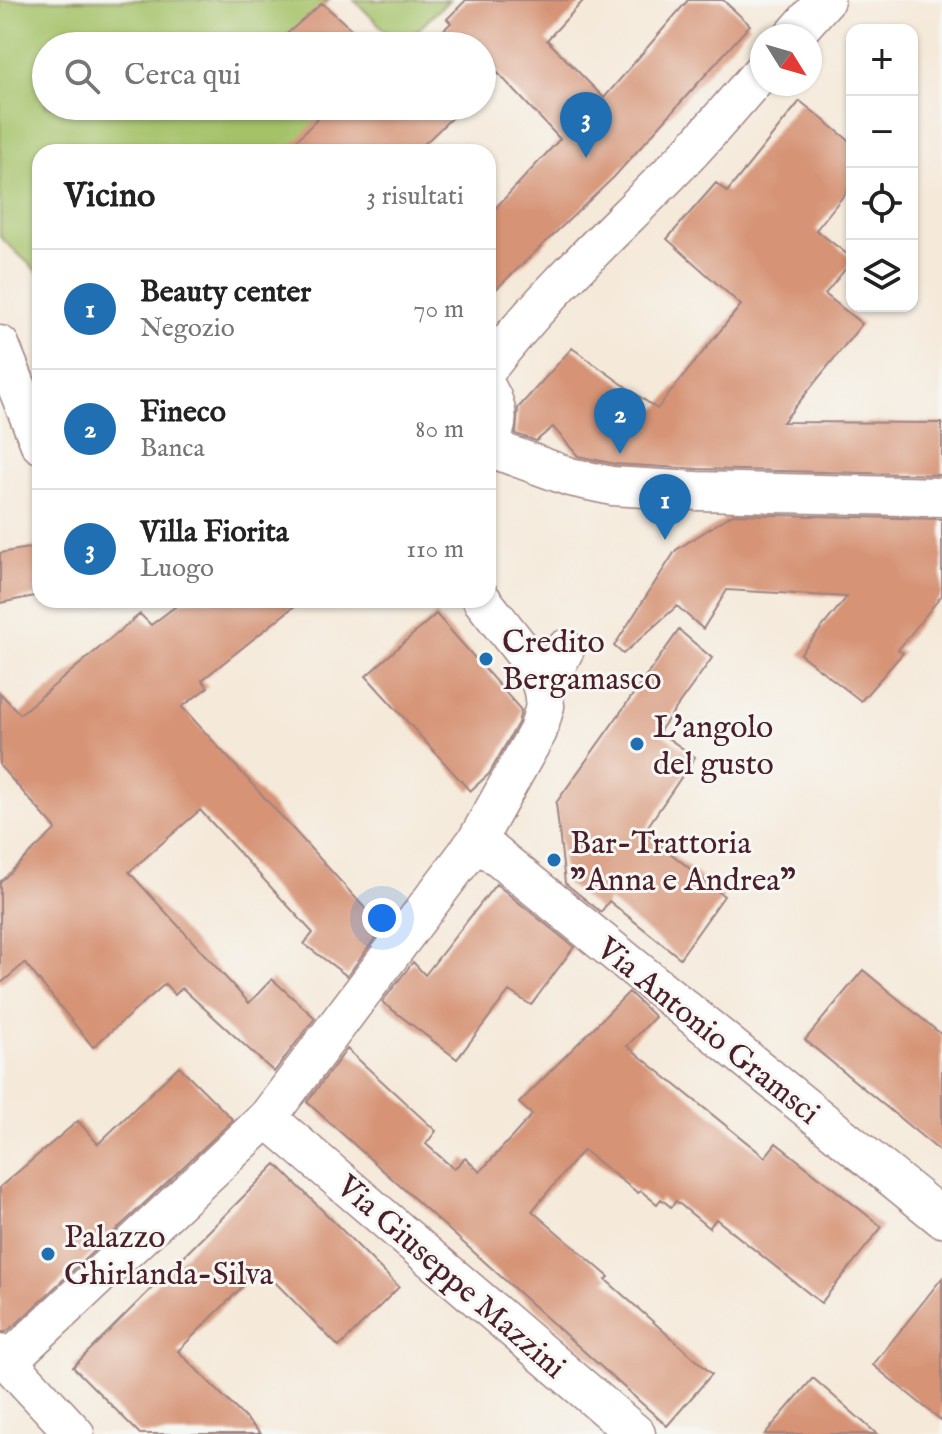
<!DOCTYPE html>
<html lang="it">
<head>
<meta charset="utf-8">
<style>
	:root { --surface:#fff; --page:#f2f2f2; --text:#222; --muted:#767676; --line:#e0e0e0; --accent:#1f6fb2 }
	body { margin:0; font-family:"IM FELL English",serif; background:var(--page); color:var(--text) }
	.controls { position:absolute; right:24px; top:24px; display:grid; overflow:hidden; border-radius:16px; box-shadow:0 2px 6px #0004 }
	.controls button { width:72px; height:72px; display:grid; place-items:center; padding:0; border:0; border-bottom:2px solid var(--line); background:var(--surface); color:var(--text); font:40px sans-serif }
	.compass { position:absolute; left:750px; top:24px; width:72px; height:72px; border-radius:50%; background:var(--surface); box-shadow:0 2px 6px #0004; rotate:127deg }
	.you { position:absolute; left:382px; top:918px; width:28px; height:28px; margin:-20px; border:6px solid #fff; border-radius:50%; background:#1a73e8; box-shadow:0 0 0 12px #1a73e833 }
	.badge { display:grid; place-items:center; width:52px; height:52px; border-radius:50%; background:var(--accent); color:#fff; font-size:26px; font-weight:700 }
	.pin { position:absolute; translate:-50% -66px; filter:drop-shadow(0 2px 4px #0008) }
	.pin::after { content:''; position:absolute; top:42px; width:28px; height:24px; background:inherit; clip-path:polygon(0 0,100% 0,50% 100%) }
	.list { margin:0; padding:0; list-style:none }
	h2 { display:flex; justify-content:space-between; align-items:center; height:104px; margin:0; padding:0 32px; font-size:34px }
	h2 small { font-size:26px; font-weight:400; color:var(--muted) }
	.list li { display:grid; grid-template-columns:52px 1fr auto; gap:24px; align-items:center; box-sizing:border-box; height:120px; padding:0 32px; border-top:2px solid var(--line) }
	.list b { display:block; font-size:30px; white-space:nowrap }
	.list p { margin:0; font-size:26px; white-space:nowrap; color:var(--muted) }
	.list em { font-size:26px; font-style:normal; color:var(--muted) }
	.icon { flex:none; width:44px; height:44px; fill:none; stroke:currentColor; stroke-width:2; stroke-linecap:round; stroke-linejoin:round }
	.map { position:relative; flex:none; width:942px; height:1434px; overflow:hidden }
	.search { position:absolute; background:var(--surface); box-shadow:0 2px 6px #0004; left:32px; top:32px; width:464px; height:88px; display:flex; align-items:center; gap:20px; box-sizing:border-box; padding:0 28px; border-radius:44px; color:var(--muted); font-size:30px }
	.panel { position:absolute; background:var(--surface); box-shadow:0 2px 6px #0004; left:32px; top:144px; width:464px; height:464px; border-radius:24px }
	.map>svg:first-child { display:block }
	.green { fill:#a5c269; stroke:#78704a; stroke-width:2 }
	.building { fill:#d69375 }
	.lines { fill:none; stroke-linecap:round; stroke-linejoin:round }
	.street-casing { stroke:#a08482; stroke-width:41 }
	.street { stroke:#fff; stroke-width:38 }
	.poi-dot { fill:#1f6fb2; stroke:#f6f6f2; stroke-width:3 }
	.labels { text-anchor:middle; stroke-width:6; stroke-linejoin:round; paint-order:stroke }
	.poi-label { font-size:32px; fill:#4a1f2b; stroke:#f6f6f2; text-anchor:start }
	.street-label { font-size:32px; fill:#4a1f2b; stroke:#f6f6f2 }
</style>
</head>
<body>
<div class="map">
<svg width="942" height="1434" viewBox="0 0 942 1434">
	<rect width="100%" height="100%" fill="#f6f6f2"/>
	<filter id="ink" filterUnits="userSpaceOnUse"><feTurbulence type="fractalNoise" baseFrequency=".0125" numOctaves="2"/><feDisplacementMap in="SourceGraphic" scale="16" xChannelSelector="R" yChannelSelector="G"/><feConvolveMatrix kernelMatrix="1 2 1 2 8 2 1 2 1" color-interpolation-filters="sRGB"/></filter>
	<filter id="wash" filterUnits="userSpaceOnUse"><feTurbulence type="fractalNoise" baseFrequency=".006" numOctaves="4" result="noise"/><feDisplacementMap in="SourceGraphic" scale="32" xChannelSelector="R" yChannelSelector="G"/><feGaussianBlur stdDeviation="1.8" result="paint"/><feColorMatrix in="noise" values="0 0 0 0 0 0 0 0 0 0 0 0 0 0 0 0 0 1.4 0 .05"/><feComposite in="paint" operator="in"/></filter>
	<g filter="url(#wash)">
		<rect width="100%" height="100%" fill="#f5e9d9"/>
		<path class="green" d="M0 0H329L279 46H46V106H335L288 152H40V274L0 237Z
			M354 0H449L401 46Z"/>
		<g id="blocks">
			<path class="building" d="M466 0H584L547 40 604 98 688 0H723L750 25 614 177 488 297V216L560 139 498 73 482 88V46H426L451 23 447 19Z
				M322 3 370 46H273Z
				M800 101 852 143V185L816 230 852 258V261L825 294 862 324 783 422 942 423V475L698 469 615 464 578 456 553 427 536 441 516 434 518 408 572 348 657 409 741 305 667 239 716 183 727 192Z
				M330 106H464L416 152H285Z
				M733 514 942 519V595L898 650 903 653 861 701 800 654 847 597 727 590 703 629 677 606 623 654 614 646 676 550Z
				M40 546V595L0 603V553Z
				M184 600H302L202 680 208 687 182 707 383 928 347 976 304 944 313 933 200 810 129 872 249 1003 272 979 315 1018 274 1072 182 988 175 995 165 984 93 1047 25 963 0 984V882L56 829 0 766V693L20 714 140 614 151 625Z
				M436 614 521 710 518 723 489 774 470 791 366 676Z
				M679 630 712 658 659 732 695 757 644 832 724 896 680 958 609 901 601 912 565 883 556 803Z
				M496 884 574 947 531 1005 509 991 457 1059 382 1002 413 962 425 975Z
				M863 970 942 1035V1153L805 1040Z
				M629 992 655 1017 627 1046 765 1157 776 1143 882 1227 821 1303 716 1219 709 1228 676 1201 671 1207 661 1199 657 1204 641 1191 638 1193 583 1150 532 1211 609 1277 606 1280 712 1374 667 1426 307 1102 347 1049 436 1131 426 1144 454 1169 465 1158 480 1172 532 1115 519 1103Z
				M179 1066 233 1120 16 1324 6 1332H0V1187L78 1121 98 1144Z
				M276 1164 399 1287 339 1347 261 1268 178 1351 261 1434H140L73 1367Z
				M942 1278V1421L873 1365Z
				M813 1378 877 1434H765Z"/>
		</g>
	</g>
	<g filter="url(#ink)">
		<use href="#blocks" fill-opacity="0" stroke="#a08482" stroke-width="2"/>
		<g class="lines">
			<g class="street-casing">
				<path id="street" d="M793 36 825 0
					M0 345 40 444
					M488 368C543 295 612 233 676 167 706 137 734 103 762 71
					M488 390C500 410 499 426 488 446
					M488 447 570 477 612 486 697 491 942 497
					M543 691 565 649
					M477 840 942 1218
					M267 1118 636 1434
					M0 1353 75 1434
					M7 1362 267 1118 477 840 538 731 545 706 543 691 539 677 527 657 482 600"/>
			</g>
			<use href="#street" class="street"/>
		</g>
	</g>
	<g class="poi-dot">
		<circle cx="486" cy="659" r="8"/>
		<circle cx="637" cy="744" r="8"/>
		<circle cx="554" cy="860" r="8"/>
		<circle cx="48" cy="1254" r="8"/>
	</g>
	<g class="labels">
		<g class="poi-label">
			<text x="502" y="652">Credito<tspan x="502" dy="37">Bergamasco</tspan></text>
			<text x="653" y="737">L'angolo<tspan x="653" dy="37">del gusto</tspan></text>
			<text x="570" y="853">Bar-Trattoria<tspan x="570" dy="37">"Anna e Andrea"</tspan></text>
			<text x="64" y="1247">Palazzo<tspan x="64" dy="37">Ghirlanda-Silva</tspan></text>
		</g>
		<g class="street-label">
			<text transform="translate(709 1030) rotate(39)" y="11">Via Antonio Gramsci</text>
			<text transform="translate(452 1276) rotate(41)" y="11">Via Giuseppe Mazzini</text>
		</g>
	</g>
</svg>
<div class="controls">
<button>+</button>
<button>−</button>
<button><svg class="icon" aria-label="locate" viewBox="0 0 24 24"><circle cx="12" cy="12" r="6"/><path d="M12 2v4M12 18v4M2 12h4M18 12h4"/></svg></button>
<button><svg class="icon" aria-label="layers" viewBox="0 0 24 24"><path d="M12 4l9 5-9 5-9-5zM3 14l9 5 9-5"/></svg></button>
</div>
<svg class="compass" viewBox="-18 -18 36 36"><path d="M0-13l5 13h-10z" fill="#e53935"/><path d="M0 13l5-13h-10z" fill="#767676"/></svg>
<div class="you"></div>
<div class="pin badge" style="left:665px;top:540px">1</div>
<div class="pin badge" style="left:620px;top:454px">2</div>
<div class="pin badge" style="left:586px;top:158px">3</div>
<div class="search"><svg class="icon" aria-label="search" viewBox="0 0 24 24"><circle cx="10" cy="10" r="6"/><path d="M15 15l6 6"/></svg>Cerca qui</div>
<section class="panel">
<h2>Vicino<small>3 risultati</small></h2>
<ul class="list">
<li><span class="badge">1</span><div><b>Beauty center</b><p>Negozio</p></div><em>70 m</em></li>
<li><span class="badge">2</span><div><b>Fineco</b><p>Banca</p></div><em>80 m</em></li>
<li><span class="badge">3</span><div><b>Villa Fiorita</b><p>Luogo</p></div><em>110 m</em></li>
</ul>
</section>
</div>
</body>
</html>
